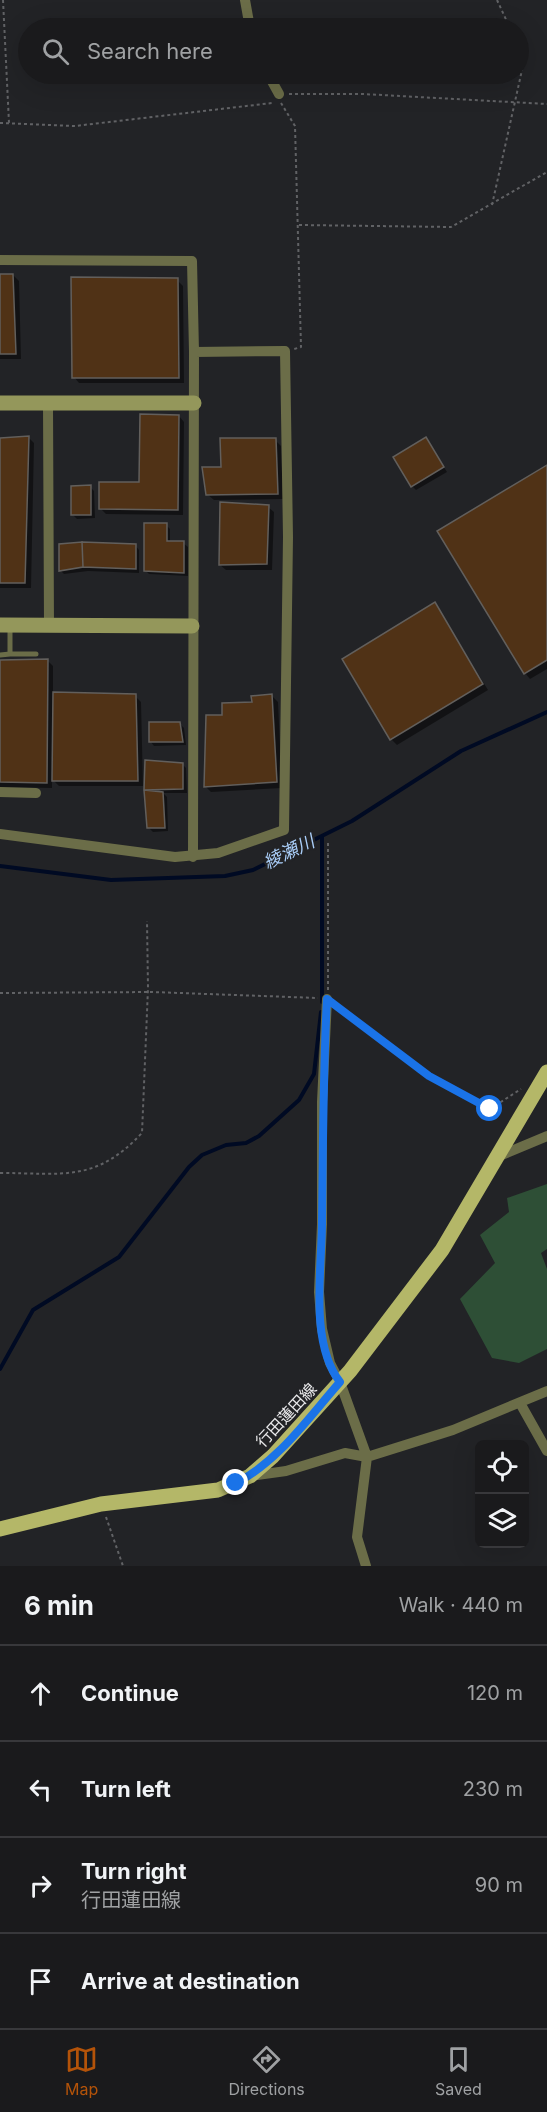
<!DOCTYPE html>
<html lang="en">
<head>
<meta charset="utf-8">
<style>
	:root { --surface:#1a1a1c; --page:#232325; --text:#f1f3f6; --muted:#9fa1a3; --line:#38383b; --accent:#b45309 }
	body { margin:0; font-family:Inter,"Noto Sans JP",sans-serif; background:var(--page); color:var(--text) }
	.controls { position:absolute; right:18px; bottom:18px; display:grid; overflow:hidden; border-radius:9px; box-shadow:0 6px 24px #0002 }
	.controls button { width:54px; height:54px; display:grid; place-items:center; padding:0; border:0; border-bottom:2px solid var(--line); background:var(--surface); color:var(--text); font:30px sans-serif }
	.stop { position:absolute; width:18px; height:18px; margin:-14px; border:4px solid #1a73e8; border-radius:50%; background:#fff }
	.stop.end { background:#1a73e8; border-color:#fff; box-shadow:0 2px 6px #0008 }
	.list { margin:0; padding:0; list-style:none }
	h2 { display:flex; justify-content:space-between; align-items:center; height:78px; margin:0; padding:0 24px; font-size:26px }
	h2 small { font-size:20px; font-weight:400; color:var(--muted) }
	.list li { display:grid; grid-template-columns:39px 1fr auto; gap:18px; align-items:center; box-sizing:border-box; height:96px; padding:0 24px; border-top:2px solid var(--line) }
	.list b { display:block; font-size:22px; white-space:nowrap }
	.list p { margin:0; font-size:20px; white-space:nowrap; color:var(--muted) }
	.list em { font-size:20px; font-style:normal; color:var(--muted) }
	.icon { flex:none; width:33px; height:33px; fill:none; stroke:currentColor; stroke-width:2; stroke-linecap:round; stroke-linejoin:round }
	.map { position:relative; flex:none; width:547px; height:1566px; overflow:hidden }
	.search { position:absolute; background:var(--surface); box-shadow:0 6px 24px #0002; left:18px; right:18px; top:18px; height:66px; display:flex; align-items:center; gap:15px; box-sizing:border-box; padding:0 21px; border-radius:33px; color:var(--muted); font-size:22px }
	.sheet { height:462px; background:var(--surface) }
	nav { display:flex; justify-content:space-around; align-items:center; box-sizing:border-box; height:84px; border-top:2px solid var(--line); background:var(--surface); font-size:16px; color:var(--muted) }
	nav a { display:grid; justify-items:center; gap:3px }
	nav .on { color:var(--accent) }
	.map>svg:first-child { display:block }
	.green { fill:#2e4f36 }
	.shadow { fill:#0007 }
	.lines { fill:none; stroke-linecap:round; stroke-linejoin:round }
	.stream { stroke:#000a23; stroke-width:4 }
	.building { fill:#503216; stroke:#625f5c; stroke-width:1.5 }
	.path { stroke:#616265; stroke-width:2; stroke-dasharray:3 3; stroke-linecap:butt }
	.lane { stroke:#6b6d48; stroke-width:5 }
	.street { stroke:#6b6d48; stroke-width:10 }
	.secondary { stroke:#94975b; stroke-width:15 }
	.primary { stroke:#b4b768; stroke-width:15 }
	.route { stroke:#1a73e8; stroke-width:8 }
	.labels { text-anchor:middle; stroke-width:4.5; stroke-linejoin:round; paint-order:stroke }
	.street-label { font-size:16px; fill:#eaeaec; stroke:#222326 }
	.water-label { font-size:18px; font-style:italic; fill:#aacef9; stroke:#222326 }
</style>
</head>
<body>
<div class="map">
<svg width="547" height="1566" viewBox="0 0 547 1566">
	<rect width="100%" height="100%" fill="#222326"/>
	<path class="green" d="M547 1184V1249L541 1253 547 1269V1349L519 1363 492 1358 460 1299 495 1263 480 1235 509 1212 507 1198Z"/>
	<path class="shadow" d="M0 275H13L19 281 21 359H0Z
		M177 280 183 286 184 383H79L74 377Z
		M179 416 184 422 183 515 106 514 100 508 141 484Z
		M29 438 34 443 31 588H0V439Z
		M426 439 447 472 416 490 412 486Z
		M275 440 281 446 283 499 214 500 208 495 222 469Z
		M547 466V669L530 679 525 673Z
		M90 487 94 491 95 518 77 519 73 515Z
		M268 507 274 512 272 570H226L220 565Z
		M166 525 170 529V543H183L188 547V576L149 574 145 570Z
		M135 545 139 550V573L88 571 64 574 60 570Z
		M435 604 488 690 397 745 391 739Z
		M47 660 53 666V693L135 696 141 702 143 786H59L52 779V788L0 787V662Z
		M272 696 278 702 282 788 211 792 206 787 223 717Z
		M180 724 184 728 186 745 154 746 150 741Z
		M147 762 182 764 186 768 187 793H163L167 797 168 831 153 832 148 827Z"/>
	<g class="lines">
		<path class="stream" d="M322 837V1002
			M0 866 111 880 225 876 253 870 352 821 461 751 547 712
			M0 1369 33 1310 119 1257 189 1167 202 1155 226 1145 246 1143 259 1136 299 1100 314 1074 321 1012"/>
	</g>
	<path class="building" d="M0 274H13L16 354H0Z
		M71 277 178 278 179 378H72Z
		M140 414 179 415 178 510 99 509V482H139Z
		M29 436 25 583H0V438Z
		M426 437 444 467 411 487 393 457Z
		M220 438H276L278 494 206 495 202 467H221Z
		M547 465V660L524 674 437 531Z
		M91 485V515H71V486Z
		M220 502 269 505 267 564 219 565Z
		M144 523H167V541H184V573L144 571Z
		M82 542 136 544V569L83 567Z
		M82 542 83 567 59 571V544Z
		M435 602 483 684 390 740 342 659Z
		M48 659 47 783 0 782V660Z
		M53 692 136 694 138 781H52Z
		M272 694 277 782 204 787 206 715H222V703L252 702 251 696Z
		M149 722H180L183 742H149Z
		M145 760 183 763V789L144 790Z
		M144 790 163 792 165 828H147Z"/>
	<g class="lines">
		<path class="path" d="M3 0 9 123
			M497 0 510 28
			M289 94H363L547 104
			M281 103 295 126 301 347 294 349
			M0 123 75 126 272 103
			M492 205 522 70 518 48
			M299 225 451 227 547 172
			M328 990V842
			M0 993 152 992 318 998
			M337 1005 429 1076 490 1109 521 1089
			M0 1173C63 1173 95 1183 142 1133L148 988 147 921
			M106 1517 123 1566"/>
		<path class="lane" d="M10 654H36
			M0 655 10 654V627"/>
		<path class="street" d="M245 0 250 28
			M268 74 279 94
			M0 260 192 261 194 352 193 857
			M48 404 49 625
			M0 792 36 793
			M0 834 175 857 218 853 284 830 288 537 285 351 194 352
			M327 999 322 1102V1224L319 1292 322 1329 330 1363 340 1382 367 1457 357 1537 366 1566
			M497 1157 547 1136
			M520 1403 547 1451
			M251 1476 286 1471 345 1453 367 1457 453 1430 547 1391"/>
		<path class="secondary" d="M0 403H194
			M0 625 192 626"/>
		<path class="primary" d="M0 1529 101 1504 218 1490 250 1476 273 1456 350 1371 442 1250 547 1072"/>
	</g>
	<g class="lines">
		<path class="route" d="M236 1483C279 1461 309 1417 340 1382 309 1342 322 1269 322 1222 323 1147 323 1073 327 999L429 1076 490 1109"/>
	</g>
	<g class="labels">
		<g class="street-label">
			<text transform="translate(286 1415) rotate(-47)" y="6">行田蓮田線</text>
		</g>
		<g class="water-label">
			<text transform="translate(289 852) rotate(-26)" y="6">綾瀬川</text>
		</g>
	</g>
</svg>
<div class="controls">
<button><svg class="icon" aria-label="locate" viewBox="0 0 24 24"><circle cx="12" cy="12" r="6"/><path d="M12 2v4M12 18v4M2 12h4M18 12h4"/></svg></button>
<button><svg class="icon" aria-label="layers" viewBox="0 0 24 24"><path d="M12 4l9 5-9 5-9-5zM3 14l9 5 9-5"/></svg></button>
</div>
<div class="stop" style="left:490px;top:1109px"></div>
<div class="stop end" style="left:236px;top:1483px"></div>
<div class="search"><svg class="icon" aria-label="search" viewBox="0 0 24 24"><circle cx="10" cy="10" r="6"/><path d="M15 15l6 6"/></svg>Search here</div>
</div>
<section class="sheet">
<h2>6 min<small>Walk · 440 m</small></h2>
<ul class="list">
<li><svg class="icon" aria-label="ahead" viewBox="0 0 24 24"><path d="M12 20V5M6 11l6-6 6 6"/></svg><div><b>Continue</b></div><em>120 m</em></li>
<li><svg class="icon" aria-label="left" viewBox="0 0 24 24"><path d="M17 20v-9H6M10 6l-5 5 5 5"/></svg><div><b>Turn left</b></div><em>230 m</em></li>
<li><svg class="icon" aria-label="right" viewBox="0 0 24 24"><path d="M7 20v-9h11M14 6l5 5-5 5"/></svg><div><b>Turn right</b><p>行田蓮田線</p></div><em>90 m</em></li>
<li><svg class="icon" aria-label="arrive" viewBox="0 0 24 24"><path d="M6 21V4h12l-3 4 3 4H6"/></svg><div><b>Arrive at destination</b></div></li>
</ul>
</section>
<nav>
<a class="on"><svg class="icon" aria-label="map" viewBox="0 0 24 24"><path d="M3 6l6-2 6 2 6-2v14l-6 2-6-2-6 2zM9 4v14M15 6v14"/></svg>Map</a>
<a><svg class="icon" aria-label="directions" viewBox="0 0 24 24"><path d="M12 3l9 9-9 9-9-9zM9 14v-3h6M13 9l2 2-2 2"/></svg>Directions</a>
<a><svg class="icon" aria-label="saved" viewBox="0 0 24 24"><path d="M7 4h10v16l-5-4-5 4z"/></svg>Saved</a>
</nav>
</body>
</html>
